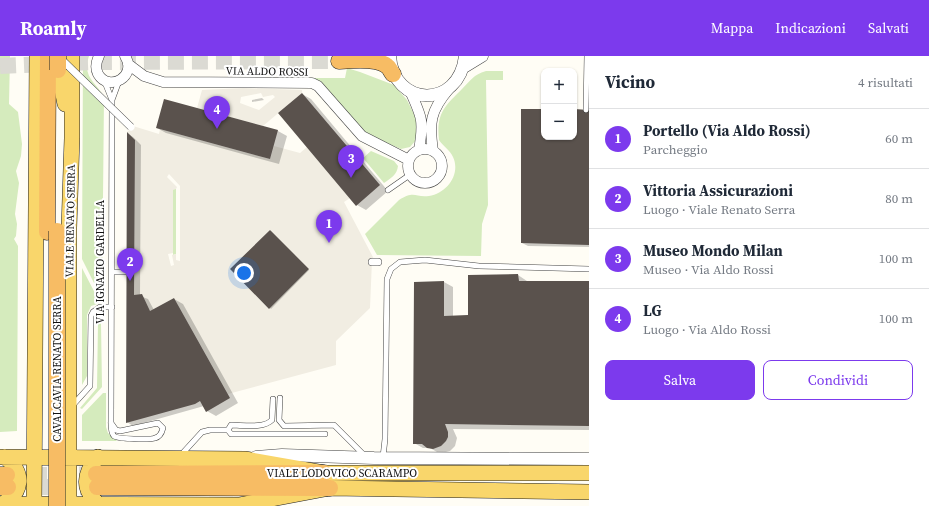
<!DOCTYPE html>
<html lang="it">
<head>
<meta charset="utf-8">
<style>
	:root { --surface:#fff; --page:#f6f6f7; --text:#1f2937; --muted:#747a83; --line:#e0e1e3; --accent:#7c3aed }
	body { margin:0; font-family:"Source Serif 4",serif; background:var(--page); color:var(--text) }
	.controls { position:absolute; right:12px; top:12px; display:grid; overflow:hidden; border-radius:8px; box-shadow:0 1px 3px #0004 }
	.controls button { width:36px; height:36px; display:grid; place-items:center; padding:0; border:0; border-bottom:1px solid var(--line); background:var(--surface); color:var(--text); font:20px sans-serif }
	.you { position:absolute; left:244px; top:217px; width:14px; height:14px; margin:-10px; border:3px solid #fff; border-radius:50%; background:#1a73e8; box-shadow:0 0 0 6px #1a73e833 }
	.badge { display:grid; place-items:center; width:26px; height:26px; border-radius:50%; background:var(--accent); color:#fff; font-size:13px; font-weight:700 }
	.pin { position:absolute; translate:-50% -33px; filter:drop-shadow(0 1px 2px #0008) }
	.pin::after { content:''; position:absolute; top:21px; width:14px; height:12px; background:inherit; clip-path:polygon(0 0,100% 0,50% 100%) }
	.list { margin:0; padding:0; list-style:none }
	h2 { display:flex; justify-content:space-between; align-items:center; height:52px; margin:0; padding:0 16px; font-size:17px }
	h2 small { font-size:13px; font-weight:400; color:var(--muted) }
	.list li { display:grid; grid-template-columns:26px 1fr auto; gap:12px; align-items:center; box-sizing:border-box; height:60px; padding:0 16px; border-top:1px solid var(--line) }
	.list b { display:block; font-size:15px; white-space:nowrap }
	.list p { margin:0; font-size:13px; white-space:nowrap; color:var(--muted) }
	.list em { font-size:13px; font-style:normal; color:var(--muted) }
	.actions { display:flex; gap:8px; padding:12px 16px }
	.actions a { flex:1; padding:9px 0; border:1px solid var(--accent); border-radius:8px; text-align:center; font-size:14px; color:var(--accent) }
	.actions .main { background:var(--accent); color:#fff }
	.map { position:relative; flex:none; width:589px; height:450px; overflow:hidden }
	header { display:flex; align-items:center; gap:24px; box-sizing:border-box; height:56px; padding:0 20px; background:var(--accent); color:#fff }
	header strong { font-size:19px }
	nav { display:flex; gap:22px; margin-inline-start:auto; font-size:14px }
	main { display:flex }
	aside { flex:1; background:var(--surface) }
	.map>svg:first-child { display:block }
	.green { fill:#d5ebbd }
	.plaza { fill:#f1ede2; fill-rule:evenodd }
	.shadow { fill:#0003 }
	.building { fill:#5a524d }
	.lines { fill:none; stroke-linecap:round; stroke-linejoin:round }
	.trunk-tunnel { stroke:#dbdad3; stroke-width:16; stroke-dasharray:16 8; stroke-linecap:butt }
	.service-casing { stroke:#444; stroke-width:6 }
	.pedestrian-casing { stroke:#444; stroke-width:8 }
	.minor-casing { stroke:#444; stroke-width:11 }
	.tertiary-casing { stroke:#444; stroke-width:13 }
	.primary-casing { stroke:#222; stroke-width:16 }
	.trunk-casing { stroke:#222; stroke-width:17 }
	.service { stroke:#fff; stroke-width:5 }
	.pedestrian { stroke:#fff; stroke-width:7 }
	.minor { stroke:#fff; stroke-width:10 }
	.tertiary { stroke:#fff; stroke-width:12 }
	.primary { stroke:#f9d66b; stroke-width:15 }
	.trunk { stroke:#f7bc64; stroke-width:16 }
	.pedestrian-bridge-casing { stroke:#444; stroke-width:8; stroke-linecap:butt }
	.trunk-bridge-casing { stroke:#222; stroke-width:17; stroke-linecap:butt }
	.pedestrian-bridge { stroke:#fff; stroke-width:7 }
	.trunk-bridge { stroke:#f7bc64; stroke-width:16 }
	.labels { text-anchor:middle; stroke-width:4; stroke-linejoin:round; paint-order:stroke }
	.street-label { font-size:11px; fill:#111; stroke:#fff }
</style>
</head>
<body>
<header>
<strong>Roamly</strong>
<nav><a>Mappa</a><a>Indicazioni</a><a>Salvati</a></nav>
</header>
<main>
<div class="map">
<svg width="589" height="450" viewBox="0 0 589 450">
	<rect width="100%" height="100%" fill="#fffdf5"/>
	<path class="green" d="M0 0H10L9 48 18 56 22 88 21 100 16 115 19 127 15 158 17 168 16 180 14 183 18 190 17 375 0 376Z
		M83 0H89C82 21 95 25 104 41L102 243 82 203Z
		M347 12 360 16 394 29 407 44 415 60 418 71 416 84 410 91 401 93 366 78 320 26 306 22H345Z
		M486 15H503V24H486L488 149 482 168 481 200 377 199 365 178 399 144C415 134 415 142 429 140 447 137 461 118 453 101 450 94 443 90 439 84 436 57 445 50 462 33 471 24 473 19 486 15Z
		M371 95 394 105 398 110C397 119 391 122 384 127L363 102Z
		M173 133H176V198L173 199Z
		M82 212 98 243 97 248 91 250 87 259V320L82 329Z
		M98 267H101L102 331 82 353 80 352 97 332Z
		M103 337H106V371L108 377 117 385H82V359Z"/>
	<path class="plaza" d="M244 32 302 34V37L263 70 197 52 202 34ZM261 37 263 41 273 39 275 41 259 54 240 47 241 41Z
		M133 70 159 78 160 73 270 103 274 90 300 97 307 91 350 142 344 146 374 203 372 204 370 252 336 285V309L228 338 174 242 150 255 142 239H134L135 85 127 76ZM169 118 180 130V205L176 204V198L172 199 174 209 171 210 168 198 173 197V134L176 133 177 131 167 121ZM270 174 309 213 269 253 230 213Z"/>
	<path class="shadow" d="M302 38 311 43 388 135 366 154 357 149Z
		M262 42 264 44 252 46V44Z
		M165 44 278 75 287 80 279 108 166 77 157 72Z
		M544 55V81H574V55H589V191L528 190 522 187Z
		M128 78 133 81 141 89 140 240 148 243 154 254 174 243 183 248 238 347 216 360 207 355 204 350 133 370 127 366Z
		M271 175 309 214 271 253 270 252Z
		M518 219 527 225V226H589V374L453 373 457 382 455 390 450 395 442 397 437 396 430 392H423L414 387 444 226 453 231V261L469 260Z"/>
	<path class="building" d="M302 37 380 129 356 150 278 57Z
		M164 43 278 74 270 103 156 72Z
		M521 53H544V81H574V53L589 54V189L521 187Z
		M127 76 135 84 134 239 142 238 150 255 174 242 230 342 206 356 200 345 195 348 126 367Z
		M270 174 309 213 269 253 230 213Z
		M518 218 519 225H589V370L445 368 448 376V381L446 385 441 390 433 393 427 392 422 388H413L414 226 444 225V260L468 259V219Z"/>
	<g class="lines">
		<path class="trunk-tunnel" d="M0 10 96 6 339 5
			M7 419H52L96 418
			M8 431H97"/>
		<g class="service-casing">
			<path id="service" d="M104 24 112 44
				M586 54 587 0
				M388 134 411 118
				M112 216H126
				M280 342 279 364 284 370 334 369 365 400
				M72 350 90 330 91 260 93 256 100 251H112
				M111 367 116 374 120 375 158 367 163 372C162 376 160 381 155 382 150 384 117 383 114 380 111 377 111 372 111 367L112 44 119 25
				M228 374 231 378H325
				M228 374 231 369C243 369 263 373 272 364L273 343
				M181 399 202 376 210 374H228
				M383 401 385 383 387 223 391 213 400 206 425 204 479 210 589 213"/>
		</g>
		<g class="pedestrian-casing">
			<path id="pedestrian" d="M372 206H378"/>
		</g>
		<g class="minor-casing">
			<path id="minor" d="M99 0C96 6 95 12 98 18 109 37 138 20 125 0
				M128 8 144 20 163 26 312 27 318 30 362 80 409 104
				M410 35C422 61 424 65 419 94
				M408 110a17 17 0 1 1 34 0a17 17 0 1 1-34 0Z
				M433 95C429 67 430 55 449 33"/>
		</g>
		<g class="tertiary-casing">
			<path id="tertiary" d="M390 0C393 51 459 54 465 0
				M464 11 482 0
				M256 401 282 399 374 402 589 403"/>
		</g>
		<g class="primary-casing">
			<path id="primary" d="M58 14 65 48
				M0 401 245 403 324 417H589
				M97 447C81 431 84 417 98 401
				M0 448 239 449 330 432 589 436
				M2 448C24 436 24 416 5 401
				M34 450 37 0
				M69 450V172L72 82V0"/>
		</g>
		<g class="trunk-casing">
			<path id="trunk" d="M339 5C351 4 378 2 387 10 390 12 391 16 393 18
				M47 176 48 0
				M96 418 324 417
				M0 419H7
				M0 431H8
				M97 431 330 432"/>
		</g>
		<use href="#service" class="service"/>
		<use href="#pedestrian" class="pedestrian"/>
		<use href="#minor" class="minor"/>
		<use href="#tertiary" class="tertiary"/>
		<use href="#primary" class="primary"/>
		<use href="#trunk" class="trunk"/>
		<g class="pedestrian-bridge-casing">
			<path id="pedestrian-bridge" d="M60 2 131 71"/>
		</g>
		<g class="trunk-bridge-casing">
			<path id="trunk-bridge" d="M58 14V0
				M57 450V175"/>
		</g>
		<use href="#pedestrian-bridge" class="pedestrian-bridge"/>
		<use href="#trunk-bridge" class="trunk-bridge"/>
	</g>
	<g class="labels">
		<g class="street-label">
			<text transform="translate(267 15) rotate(1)" y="4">VIA ALDO ROSSI</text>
			<text transform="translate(70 165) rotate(-89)" y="4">VIALE RENATO SERRA</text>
			<text transform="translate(100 206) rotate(-90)" y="4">VIA IGNAZIO GARDELLA</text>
			<text transform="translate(57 313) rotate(-90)" y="4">CAVALCAVIA RENATO SERRA</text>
			<text x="342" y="421">VIALE LODOVICO SCARAMPO</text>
		</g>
	</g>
</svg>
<div class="controls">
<button>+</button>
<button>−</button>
</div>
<div class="you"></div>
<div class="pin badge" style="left:329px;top:187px">1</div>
<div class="pin badge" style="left:130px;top:225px">2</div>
<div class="pin badge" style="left:351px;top:122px">3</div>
<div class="pin badge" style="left:217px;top:73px">4</div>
</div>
<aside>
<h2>Vicino<small>4 risultati</small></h2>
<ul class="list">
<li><span class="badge">1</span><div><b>Portello (Via Aldo Rossi)</b><p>Parcheggio</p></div><em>60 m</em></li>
<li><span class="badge">2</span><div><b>Vittoria Assicurazioni</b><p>Luogo · Viale Renato Serra</p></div><em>80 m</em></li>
<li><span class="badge">3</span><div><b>Museo Mondo Milan</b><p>Museo · Via Aldo Rossi</p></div><em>100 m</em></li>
<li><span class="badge">4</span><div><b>LG</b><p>Luogo · Via Aldo Rossi</p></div><em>100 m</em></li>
</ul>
<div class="actions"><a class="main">Salva</a><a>Condividi</a></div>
</aside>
</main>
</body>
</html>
